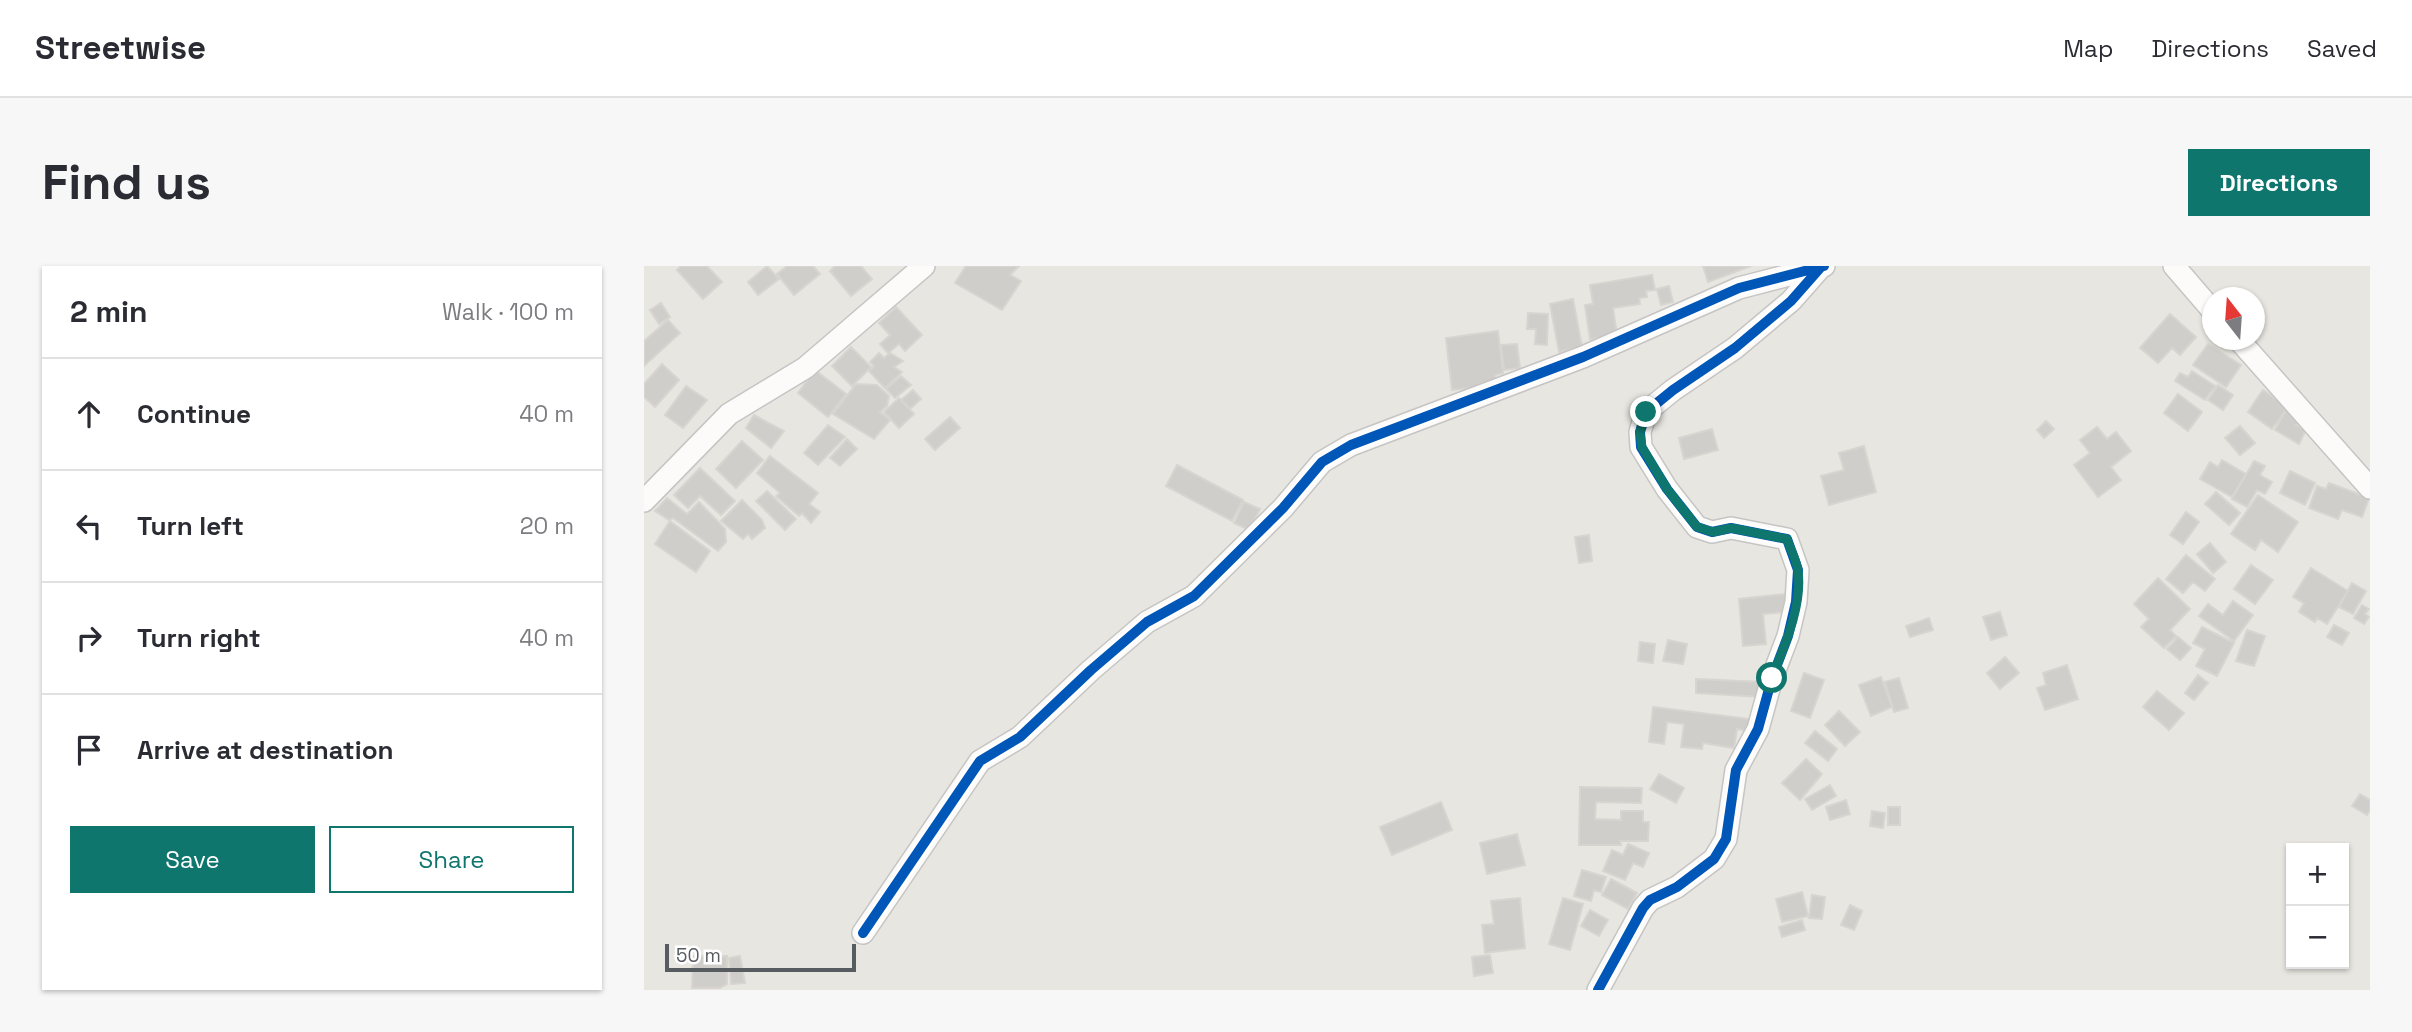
<!DOCTYPE html>
<html lang="en">
<head>
<meta charset="utf-8">
<style>
	:root { --surface:#fff; --page:#f7f7f7; --text:#2b2b33; --muted:#7c7c81; --line:#e1e1e2; --accent:#0f766e }
	body { margin:0; font-family:"Space Grotesk",sans-serif; background:var(--page); color:var(--text) }
	.controls { position:absolute; right:21px; bottom:21px; display:grid; overflow:hidden; border-radius:0px; box-shadow:0 2px 5px #0004 }
	.controls button { width:63px; height:63px; display:grid; place-items:center; padding:0; border:0; border-bottom:2px solid var(--line); background:var(--surface); color:var(--text); font:35px sans-serif }
	.compass { position:absolute; left:1558px; top:21px; width:63px; height:63px; border-radius:50%; background:var(--surface); box-shadow:0 2px 5px #0004; rotate:343deg }
	.scale { position:absolute; left:21px; bottom:18px; width:191px; box-sizing:border-box; padding-left:7px; border:4px solid #575c61; border-top:0; font-size:19px; line-height:24px; white-space:nowrap; color:#575c61; -webkit-text-stroke:5px #fff; paint-order:stroke }
	.stop { position:absolute; width:21px; height:21px; margin:-16px; border:5px solid #0f766e; border-radius:50%; background:#fff }
	.stop.end { background:#0f766e; border-color:#fff; box-shadow:0 2px 7px #0008 }
	.list { margin:0; padding:0; list-style:none }
	h2 { display:flex; justify-content:space-between; align-items:center; height:91px; margin:0; padding:0 28px; font-size:30px }
	h2 small { font-size:23px; font-weight:400; color:var(--muted) }
	.list li { display:grid; grid-template-columns:46px 1fr auto; gap:21px; align-items:center; box-sizing:border-box; height:112px; padding:0 28px; border-top:2px solid var(--line) }
	.list b { display:block; font-size:26px; white-space:nowrap }
	.list em { font-size:23px; font-style:normal; color:var(--muted) }
	.actions { display:flex; gap:14px; padding:21px 28px }
	.actions a { flex:1; padding:16px 0; border:2px solid var(--accent); border-radius:0px; text-align:center; font-size:24px; color:var(--accent) }
	.actions .main { background:var(--accent); color:#fff }
	.icon { flex:none; width:38px; height:38px; fill:none; stroke:currentColor; stroke-width:2; stroke-linecap:round; stroke-linejoin:round }
	.map { position:relative; flex:none; width:1726px; height:724px; overflow:hidden; border-radius:0px }
	header { display:flex; align-items:center; gap:42px; box-sizing:border-box; height:98px; padding:0 35px; background:var(--surface); border-bottom:2px solid var(--line) }
	header strong { font-size:33px }
	nav { display:flex; gap:38px; margin-inline-start:auto; font-size:24px }
	.intro { display:flex; align-items:center; justify-content:space-between; box-sizing:border-box; height:168px; padding:0 42px }
	h1 { margin:0; font-size:49px }
	.button { padding:18px 32px; border-radius:0px; background:var(--accent); color:#fff; font-size:24px; font-weight:700 }
	main { display:flex; gap:42px; padding:0 42px }
	aside { flex:1; background:var(--surface); border-radius:0px; box-shadow:0 2px 5px #0004 }
	.map>svg:first-child { display:block }
	.building { fill:#d0cecb; stroke:#d8d5d0; stroke-width:2 }
	.lines { fill:none; stroke-linecap:round; stroke-linejoin:round }
	.street-casing { stroke:#c4c5c4; stroke-width:24 }
	.street { stroke:#fcfbfa; stroke-width:21 }
	.cycleway-casing { stroke:#fff; stroke-width:15 }
	.cycleway { stroke:#0057b8; stroke-width:10 }
	.route { stroke:#0f766e; stroke-width:9 }
</style>
</head>
<body>
<header>
<strong>Streetwise</strong>
<nav><a>Map</a><a>Directions</a><a>Saved</a></nav>
</header>
<div class="intro"><h1>Find us</h1><a class="button">Directions</a></div>
<main>
<aside>
<h2>2 min<small>Walk · 100 m</small></h2>
<ul class="list">
<li><svg class="icon" aria-label="ahead" viewBox="0 0 24 24"><path d="M12 20V5M6 11l6-6 6 6"/></svg><div><b>Continue</b></div><em>40 m</em></li>
<li><svg class="icon" aria-label="left" viewBox="0 0 24 24"><path d="M17 20v-9H6M10 6l-5 5 5 5"/></svg><div><b>Turn left</b></div><em>20 m</em></li>
<li><svg class="icon" aria-label="right" viewBox="0 0 24 24"><path d="M7 20v-9h11M14 6l5 5-5 5"/></svg><div><b>Turn right</b></div><em>40 m</em></li>
<li><svg class="icon" aria-label="arrive" viewBox="0 0 24 24"><path d="M6 21V4h12l-3 4 3 4H6"/></svg><div><b>Arrive at destination</b></div></li>
</ul>
<div class="actions"><a class="main">Save</a><a>Share</a></div>
</aside>
<div class="map">
<svg width="1726" height="724" viewBox="0 0 1726 724">
	<rect width="100%" height="100%" fill="#e8e6e0"/>
	<path class="building" d="M37 0H63L78 16 59 33 33 4Z
		M123 0 135 13 114 29 104 16Z
		M143 0H169L176 8 150 29 133 8Z
		M191 0H217L228 13 207 30 186 5Z
		M322 0H375L366 9 377 15 358 44 311 17Z
		M1059 0H1107L1064 16Z
		M1008 9 1011 24 1002 25 1003 31 995 32 996 38 969 42 973 69 946 73 941 39 949 38 946 19Z
		M1025 20 1029 36 1017 39 1013 23Z
		M929 33 938 81 915 86 906 38Z
		M17 37 26 51 15 58 6 44Z
		M252 41 278 69 261 85 255 78 244 87 236 78 246 69 235 57Z
		M884 47 904 48 903 79 891 78 892 63H883Z
		M1526 48 1552 71 1536 89 1528 82 1514 97 1496 82Z
		M24 54 36 67 0 100V75Z
		M854 65 859 107 851 109 852 119 808 124 802 72Z
		M873 78 876 102 860 104 857 79Z
		M1564 78 1597 99 1582 121 1549 99Z
		M207 81 227 101 208 120 188 100Z
		M235 87 240 92 246 87 259 95 250 101 258 106 241 122 225 105 230 100 226 96Z
		M18 98 35 114 11 141 0 131V118Z
		M171 104 202 128 184 151 154 127Z
		M1548 105 1571 120 1561 134 1531 115 1536 107 1544 111Z
		M257 110 267 119 251 132 242 123Z
		M212 118 233 119 245 130 243 140 236 146 246 154 230 173 189 148Z
		M1574 119 1589 129 1579 144 1564 134Z
		M42 120 63 134 39 162 21 149Z
		M269 124 277 133 266 143 257 134Z
		M1619 124 1644 141 1628 163 1604 146Z
		M1534 128 1558 146 1544 165 1520 147Z
		M255 132 270 148 255 162 240 146Z
		M1642 144 1656 152 1652 159 1662 164 1655 178 1631 164Z
		M110 149 140 165 127 182 102 162Z
		M306 151 316 162 291 184 281 173Z
		M1402 155 1410 163 1400 172 1393 164Z
		M184 159 201 171 174 199 160 187Z
		M1596 160 1611 177 1596 189 1581 172Z
		M1453 161 1463 173 1472 166 1487 185 1467 201 1477 214 1454 231 1430 199 1446 187 1436 174Z
		M1068 163 1074 184 1040 193 1035 172Z
		M203 173 213 183 196 200 186 192Z
		M98 175 119 194 92 222 72 203Z
		M1220 180 1232 226 1185 239 1177 210 1200 204 1195 187Z
		M126 190 174 227 165 238 176 246 167 257 158 247 155 250 132 230 136 227 113 207Z
		M1578 194 1602 208 1588 231 1556 213 1566 196 1574 201Z
		M1610 195 1621 200 1616 209 1628 216 1621 228 1613 224 1603 241 1588 233Z
		M533 199 599 234 588 255 522 220Z
		M56 202 91 235 77 249 56 230 44 242 30 229Z
		M1646 205 1671 217 1661 239 1636 227Z
		M1685 217 1725 232 1718 251 1698 244 1694 253 1665 242 1673 220 1682 223Z
		M123 225 152 253 141 264 112 235Z
		M1572 226 1596 247 1585 259 1561 238Z
		M1614 229 1654 256 1634 286 1617 274 1611 284 1587 268Z
		M23 232 43 248 55 236 81 263 82 276 74 285 29 252 25 254 11 245Z
		M98 234 118 254 121 262 108 273 104 268 99 273 77 255Z
		M600 236 616 243 605 264 590 257Z
		M1542 246 1555 256 1539 278 1526 269Z
		M26 255 66 285 52 306 11 278Z
		M945 269 948 295 935 297 931 271Z
		M1566 277 1582 296 1569 307 1553 288Z
		M1542 289 1571 313 1561 325 1549 316 1539 327 1522 313Z
		M1607 299 1629 314 1611 338 1590 323Z
		M1667 302 1704 325 1683 358 1673 352 1671 356 1655 346 1660 337 1649 331Z
		M1514 312 1546 343 1526 364 1532 370 1520 382 1497 361 1505 353 1490 338Z
		M1708 317 1722 325 1709 348 1695 341Z
		M1141 328 1142 346 1119 348 1122 378 1099 380 1095 333Z
		M1589 335 1609 349 1590 375 1555 350 1564 338 1579 349Z
		M1718 339 1725 343 1721 348 1725 351 1720 358 1710 352Z
		M1356 346 1363 369 1347 374 1339 351Z
		M1285 352 1289 364 1266 371 1262 360Z
		M1690 359 1705 367 1698 379 1683 371Z
		M1558 361 1590 377 1573 410 1552 400 1561 383 1549 377Z
		M1603 364 1621 370 1610 400 1592 395Z
		M1534 371 1547 382 1536 394 1523 383Z
		M1024 374 1043 378 1039 398 1019 395Z
		M996 376 1011 378 1009 397 994 395Z
		M1361 391 1375 407 1356 423 1343 407Z
		M1423 399 1434 433 1401 444 1393 422 1402 419 1399 407Z
		M1160 407 1180 414 1166 452 1147 445Z
		M1554 409 1564 417 1550 434 1541 427Z
		M1237 411 1248 441 1227 450 1215 419Z
		M1255 412 1264 442 1250 446 1241 416Z
		M1052 413 1119 416 1118 431 1052 427Z
		M1513 425 1540 447 1525 464 1499 441Z
		M1009 441 1106 453 1105 465 1093 463 1090 482 1059 477 1058 483 1037 481 1040 458 1023 456 1020 478 1005 476Z
		M1195 445 1216 466 1201 480 1181 459Z
		M1171 465 1193 483 1184 495 1161 477Z
		M1162 493 1178 508 1156 534 1138 517Z
		M1015 508 1040 522 1032 537 1006 523Z
		M1186 519 1192 530 1168 544 1161 533Z
		M936 521 998 522 997 537 952 536 951 553 977 554V545H999V556H1005L1004 575H976L977 579H935Z
		M1716 528 1726 534V544L1723 549 1708 540Z
		M1202 534 1206 548 1186 554 1182 541Z
		M797 536 808 564 748 589 736 561Z
		M1244 541H1256V559H1244Z
		M1228 545 1241 547 1239 562 1226 560Z
		M873 568 881 599 843 608 836 577Z
		M984 578 1005 587 999 601 989 597 981 614 959 605 968 584 979 589Z
		M938 604 962 611 957 626 950 624 947 635 930 630Z
		M967 613 993 627 984 643 958 629Z
		M1158 626 1164 650 1138 656 1132 633Z
		M1168 629 1181 631 1178 653 1165 652Z
		M876 632 881 682 841 687 838 659 850 658 847 635Z
		M919 632 939 638 926 684 905 678Z
		M1206 639 1218 645 1210 664 1197 659Z
		M946 644 964 654 955 670 937 660Z
		M1158 654 1161 664 1138 671 1135 661Z
		M846 689 849 707 830 710 828 691Z
		M49 690H83V718L76 722H48Z
		M96 690 101 717 87 718 85 692Z"/>
	<g class="lines">
		<g class="street-casing">
			<path id="street" d="M1530 0 1568 44
				M1595 74 1726 222
				M0 235 85 148 161 102 280 0
				M219 667 336 495 376 471 447 404 503 356 550 330 639 242 678 196 707 179 939 91 1095 22 1180 0
				M954 724 999 642 1006 634 1033 621 1070 593 1082 573 1092 504 1114 463 1128 412 1144 370 1152 336 1154 304 1143 273 1087 262 1068 266 1053 261 1023 223 997 181 996 166 1002 146 1029 124 1091 82 1147 35 1177 1"/>
		</g>
		<use href="#street" class="street"/>
		<g class="cycleway-casing">
			<path id="cycleway" d="M219 667 336 495 376 471 447 404 503 356 550 330 639 242 678 196 707 179 939 91 1095 22 1180 0
				M954 724 999 642 1006 634 1033 621 1070 593 1082 573 1092 504 1114 463 1128 412 1144 370 1152 336 1154 304 1143 273 1087 262 1068 266 1053 261 1023 223 997 181 996 166 1002 146 1029 124 1091 82 1147 35 1177 1"/>
		</g>
		<use href="#cycleway" class="cycleway"/>
	</g>
	<g class="lines">
		<path class="route" d="M1002 146 996 166 998 181 1023 223 1053 261 1069 266 1087 262 1143 273C1146 283 1153 294 1154 305 1159 339 1140 381 1128 412"/>
	</g>
</svg>
<div class="controls">
<button>+</button>
<button>−</button>
</div>
<svg class="compass" viewBox="-18 -18 36 36"><path d="M0-13l5 13h-10z" fill="#e53935"/><path d="M0 13l5-13h-10z" fill="#7c7c81"/></svg>
<div class="scale">50 m</div>
<div class="stop" style="left:1128px;top:412px"></div>
<div class="stop end" style="left:1002px;top:146px"></div>
</div>
</main>
</body>
</html>
